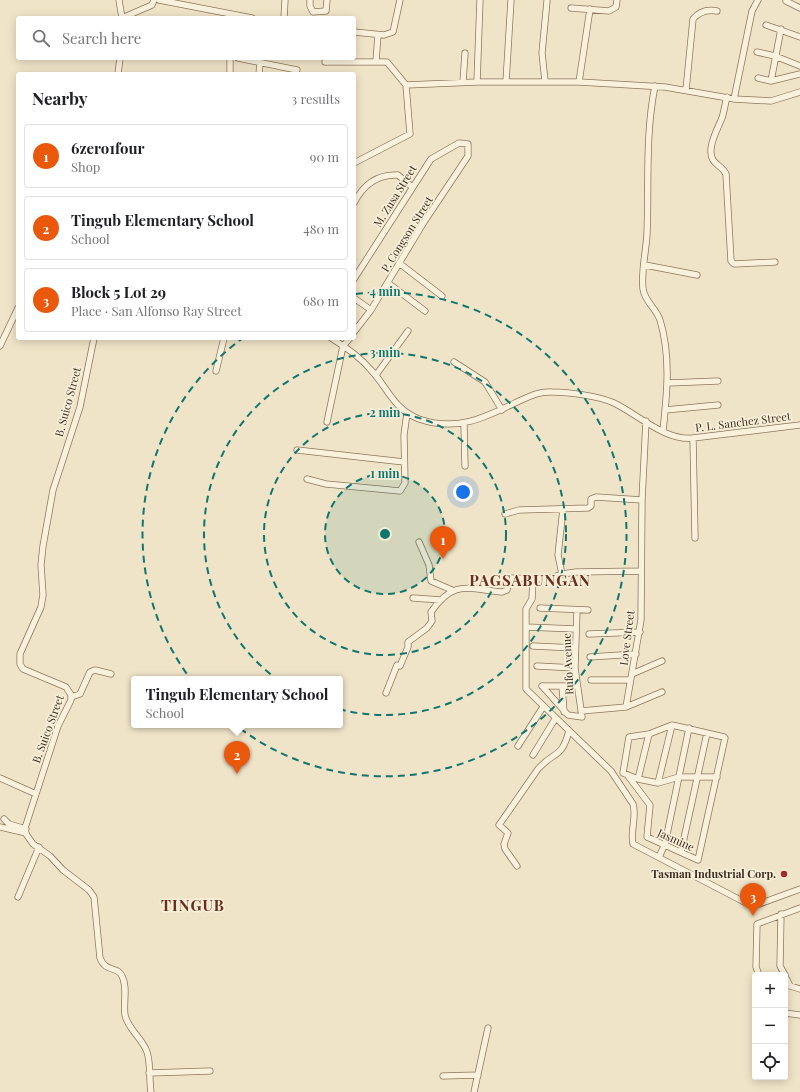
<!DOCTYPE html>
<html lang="en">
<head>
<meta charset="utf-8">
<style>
	:root { --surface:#fff; --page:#f6f6f6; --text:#202124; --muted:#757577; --line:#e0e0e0; --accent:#ea580c }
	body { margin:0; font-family:"Playfair Display",serif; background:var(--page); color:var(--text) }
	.controls { position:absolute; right:12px; bottom:12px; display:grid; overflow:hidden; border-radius:4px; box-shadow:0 2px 10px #0003 }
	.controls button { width:36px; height:36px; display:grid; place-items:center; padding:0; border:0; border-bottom:1px solid var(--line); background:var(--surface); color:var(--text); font:20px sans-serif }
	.you { position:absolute; left:463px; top:492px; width:14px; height:14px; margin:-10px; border:3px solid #fff; border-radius:50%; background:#1a73e8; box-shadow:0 0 0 6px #1a73e833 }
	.badge { display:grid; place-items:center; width:26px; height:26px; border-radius:50%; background:var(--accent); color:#fff; font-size:13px; font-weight:700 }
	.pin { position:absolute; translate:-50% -33px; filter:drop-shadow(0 1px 2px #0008) }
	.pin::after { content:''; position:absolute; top:21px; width:14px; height:12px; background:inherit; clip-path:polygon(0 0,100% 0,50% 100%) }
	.popup { position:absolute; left:131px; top:676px; width:212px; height:52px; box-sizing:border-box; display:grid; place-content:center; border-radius:4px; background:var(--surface); filter:drop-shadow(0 1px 3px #0005); font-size:13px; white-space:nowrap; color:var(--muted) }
	.popup b { font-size:15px; color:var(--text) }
	.popup::after { content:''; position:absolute; left:50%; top:100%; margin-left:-8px; border:8px solid transparent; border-top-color:var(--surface) }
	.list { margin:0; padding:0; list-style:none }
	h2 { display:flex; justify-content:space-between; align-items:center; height:52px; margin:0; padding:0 16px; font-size:17px }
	h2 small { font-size:13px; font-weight:400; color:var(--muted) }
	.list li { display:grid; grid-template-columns:26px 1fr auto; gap:12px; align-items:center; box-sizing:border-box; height:64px; margin:0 8px 8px; padding:0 8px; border:1px solid var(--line); border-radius:4px }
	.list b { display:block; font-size:15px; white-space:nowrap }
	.list p { margin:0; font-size:13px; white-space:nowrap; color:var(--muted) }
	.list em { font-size:13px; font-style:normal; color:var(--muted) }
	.icon { flex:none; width:22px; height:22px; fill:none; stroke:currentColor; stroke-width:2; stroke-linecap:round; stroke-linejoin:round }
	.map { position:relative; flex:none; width:800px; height:1092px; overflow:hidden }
	.search { position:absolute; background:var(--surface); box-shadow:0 2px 10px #0003; left:16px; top:16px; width:340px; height:44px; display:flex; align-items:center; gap:10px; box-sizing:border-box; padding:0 14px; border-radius:4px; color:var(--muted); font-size:15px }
	.panel { position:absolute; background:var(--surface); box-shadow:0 2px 10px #0003; left:16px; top:72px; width:340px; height:268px; border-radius:4px }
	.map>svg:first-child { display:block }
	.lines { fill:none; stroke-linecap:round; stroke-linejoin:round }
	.minor-casing { stroke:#8d765c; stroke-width:7 }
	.minor { stroke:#faf1dc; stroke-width:5.5 }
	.ring { fill:none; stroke:#0f766e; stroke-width:2; stroke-dasharray:7 5 }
	.poi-dot { fill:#9e2a2b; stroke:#f7eed8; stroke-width:1.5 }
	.labels { text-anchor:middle; stroke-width:3.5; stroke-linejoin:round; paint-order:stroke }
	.street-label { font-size:11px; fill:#3d2e20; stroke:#f7eed8 }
	.poi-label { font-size:11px; font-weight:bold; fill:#3d2e20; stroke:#f7eed8; text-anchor:end }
	.district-label { font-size:15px; font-weight:bold; letter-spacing:1px; fill:#6b2e1e; stroke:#f7eed8 }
	.centre { fill:#0f766e; stroke:#f7eed8; stroke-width:2 }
	.ring-label { font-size:12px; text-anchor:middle; font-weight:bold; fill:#0f766e; stroke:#f7eed8; stroke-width:3.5; stroke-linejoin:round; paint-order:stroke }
</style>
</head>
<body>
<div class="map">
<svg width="800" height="1092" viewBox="0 0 800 1092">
	<rect width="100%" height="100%" fill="#f0e4c8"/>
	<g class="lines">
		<g class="minor-casing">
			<path id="minor" d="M119 0 122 18
				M159 0 252 18
				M310 0V6L313 12 326 11 327 0
				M786 1 800 8
				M571 8 609 11 616 7 617 0
				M122 18 152 5 154 0
				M284 18 285 0
				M766 25 800 37
				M354 32 384 35 393 32 400 0
				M757 52 775 56 800 66
				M238 58 297 70
				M376 61 378 35
				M325 62H387L406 85 410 134 354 163
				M118 74 120 58
				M230 74V58
				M259 74 260 63
				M758 78 771 81 800 74
				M545 81 542 53 547 1
				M771 81 781 29
				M463 82 465 53
				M477 82 480 0
				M506 82 511 0
				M579 82 590 9
				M406 85 477 82H579L665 87 734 99 771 101 800 92
				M655 86C645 135 649 185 647 234 646 252 641 271 643 289 645 302 656 308 660 320 671 356 667 394 663 431
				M686 90 693 19C699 12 707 9 717 11
				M727 97C725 104 724 112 722 118 718 128 706 149 713 160 717 166 723 167 726 174L731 261 734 264 775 262
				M734 99 752 11 758 0
				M354 203C363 185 377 174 398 175L412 187
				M399 263 442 296
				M645 265 697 275
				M354 279 431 159 459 143 468 144V156L424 222 371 310 354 332
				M388 283 425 311
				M354 298 371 310
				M94 338 80 407 53 490 43 546 41 565 43 595 41 607 20 654V664L23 669 66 687 71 695V700L58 726 25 828 26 834 33 844 50 856 63 870 89 890 94 897 100 958C106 973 118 966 122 976 128 988 123 1003 125 1015 127 1028 143 1039 147 1052 151 1064 149 1080 151 1092
				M331 338C346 347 360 357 371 370 388 388 393 409 419 419 457 432 484 418 517 402 528 397 539 391 552 392 568 392 599 396 614 403 639 415 665 441 693 438L800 425
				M0 346 18 308
				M454 362 485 382 502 410
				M216 371 224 338
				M376 375 408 331
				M668 383 718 381
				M665 410 718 405
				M327 422 343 346 350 338
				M464 424 465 466
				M693 438 695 538
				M297 450 404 462
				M307 479 326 484 400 491 405 483 404 435 407 413
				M505 514 519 510 588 508 591 506V499L596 497 642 500
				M419 542 429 565 431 581 452 590
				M562 574 558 555 563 509
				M533 579 532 599 526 609V689L611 771 633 804C637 817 630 830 633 844L750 905 759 904 800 889
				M413 598 441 600
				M540 608 588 610
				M526 627 576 629
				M589 634 640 632
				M533 646 575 648
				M590 657 636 654
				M537 666 575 668
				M632 674 662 661
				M591 680H630
				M542 686 568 715 582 717 575 668 577 610
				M542 686H577
				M562 686 564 712
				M386 693 397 665 400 666 408 647V642L427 628 432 621 431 612C454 579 468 589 502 592L507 590 509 578 547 579 562 574 576 572 641 571
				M71 697 80 694 90 672 95 670 111 674
				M626 707 641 620 642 500 646 421
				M581 711 626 707 662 692
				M518 746 543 707
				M533 755 555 719
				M628 776 650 805 647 837 698 860 725 738 724 737 672 725 649 734 629 737 623 773 638 779 658 783 679 777H717
				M0 778 36 794
				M638 779 649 734
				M658 783 672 725
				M4 819 9 824 26 829
				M0 827 26 833
				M681 852 707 733
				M659 857 665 844 689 728
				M517 866 505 849 504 844 508 833 499 825 538 769C555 750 561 760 569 731
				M18 897 39 847
				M781 914 780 966 785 975
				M759 975 756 967 757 924 800 908
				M785 976 790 986 800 989
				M785 1013 800 1015
				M149 1073 210 1071
				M443 1076 478 1075
				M474 1092 488 1028"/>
		</g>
		<use href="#minor" class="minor"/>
	</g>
	<circle cx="385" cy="534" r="60" fill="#0f766e" fill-opacity=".12"/>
	<g class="ring">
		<circle cx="385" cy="534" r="60"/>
		<circle cx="385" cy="534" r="121"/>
		<circle cx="385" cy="534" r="181"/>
		<path d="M356 294A242 242 0 1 1 243 338"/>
	</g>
	<circle class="poi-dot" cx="784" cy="874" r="4"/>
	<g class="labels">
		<g class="street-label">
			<text transform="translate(395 196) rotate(-58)" y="4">M. Zusa Street</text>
			<text transform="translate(407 234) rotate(-58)" y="4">P. Congson Street</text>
			<text transform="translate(68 402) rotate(-75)" y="4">B. Suico Street</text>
			<text transform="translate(743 422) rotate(-7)" y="4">P. L. Sanchez Street</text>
			<text transform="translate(627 638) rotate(-83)" y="4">Love Street</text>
			<text transform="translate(568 664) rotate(-93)" y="4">Rufo Avenue</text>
			<text transform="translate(48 729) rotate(-70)" y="4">B. Suico Street</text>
			<text transform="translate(676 840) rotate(24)" y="4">Jasmine</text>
		</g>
		<g class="poi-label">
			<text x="776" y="878">Tasman Industrial Corp.</text>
		</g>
		<g class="district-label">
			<text x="530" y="586">PAGSABUNGAN</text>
			<text x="193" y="911">TINGUB</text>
		</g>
	</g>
	<circle cx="385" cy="534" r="6" class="centre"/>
	<g class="ring-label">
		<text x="385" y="296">4 min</text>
		<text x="385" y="357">3 min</text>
		<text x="385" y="417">2 min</text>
		<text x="385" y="478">1 min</text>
	</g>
</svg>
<div class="controls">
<button>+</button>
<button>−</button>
<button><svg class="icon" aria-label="locate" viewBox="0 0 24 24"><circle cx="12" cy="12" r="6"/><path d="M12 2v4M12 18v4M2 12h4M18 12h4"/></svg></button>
</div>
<div class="you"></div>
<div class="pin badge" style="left:443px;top:559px">1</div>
<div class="pin badge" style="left:237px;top:774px">2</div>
<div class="popup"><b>Tingub Elementary School</b>School</div>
<div class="pin badge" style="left:753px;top:916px">3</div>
<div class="search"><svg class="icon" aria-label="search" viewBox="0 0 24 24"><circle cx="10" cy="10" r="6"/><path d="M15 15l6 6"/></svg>Search here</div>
<section class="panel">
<h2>Nearby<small>3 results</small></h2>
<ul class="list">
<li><span class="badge">1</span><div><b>6zero1four</b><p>Shop</p></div><em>90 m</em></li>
<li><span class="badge">2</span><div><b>Tingub Elementary School</b><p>School</p></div><em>480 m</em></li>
<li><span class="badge">3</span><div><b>Block 5 Lot 29</b><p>Place · San Alfonso Ray Street</p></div><em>680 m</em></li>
</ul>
</section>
</div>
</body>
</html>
